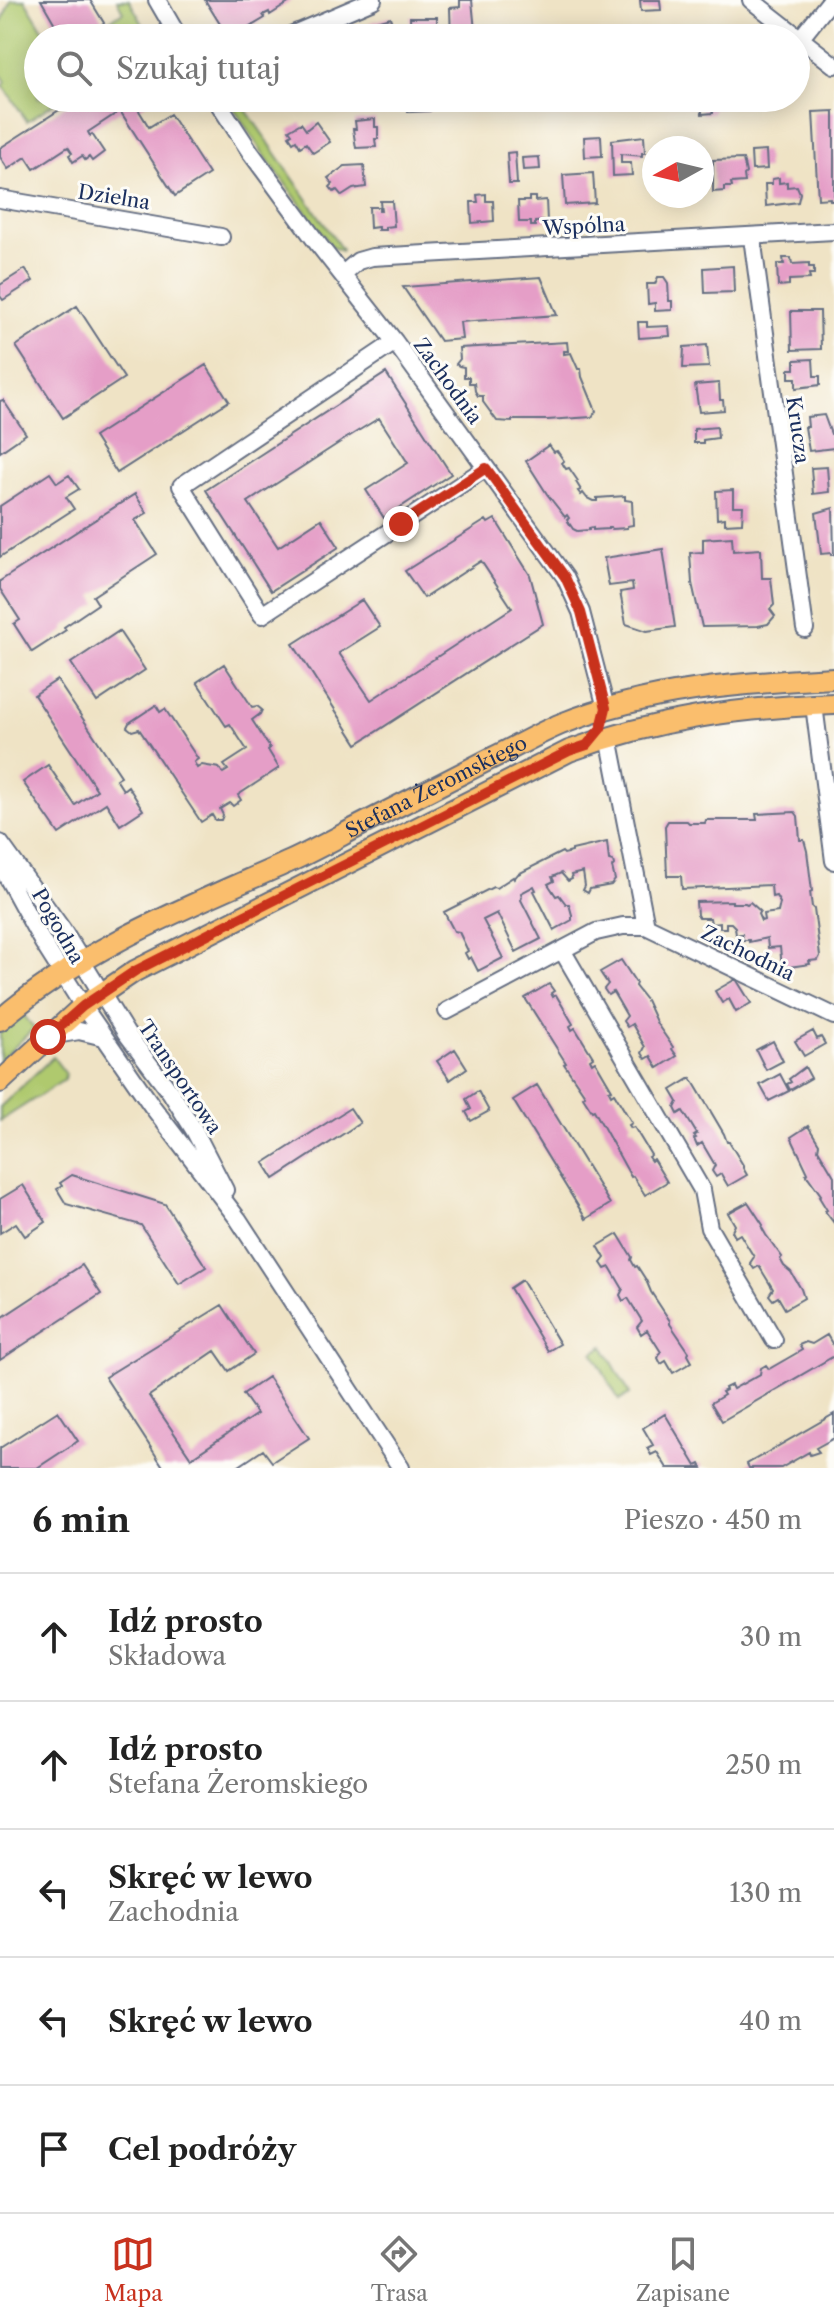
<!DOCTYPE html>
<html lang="pl">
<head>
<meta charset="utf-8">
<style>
	:root { --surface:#fff; --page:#f6f6f6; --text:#222; --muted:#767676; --line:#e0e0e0; --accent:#c8321e }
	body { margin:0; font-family:"Libre Caslon Text",serif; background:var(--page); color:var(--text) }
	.compass { position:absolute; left:642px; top:136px; width:72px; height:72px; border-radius:50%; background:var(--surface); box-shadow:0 4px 20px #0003; rotate:262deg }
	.stop { position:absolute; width:24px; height:24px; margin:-18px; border:6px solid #c8321e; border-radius:50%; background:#fff }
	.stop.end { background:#c8321e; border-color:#fff; box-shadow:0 2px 8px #0008 }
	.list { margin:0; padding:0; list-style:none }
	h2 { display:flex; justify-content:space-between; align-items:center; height:104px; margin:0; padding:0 32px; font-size:34px }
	h2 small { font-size:26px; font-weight:400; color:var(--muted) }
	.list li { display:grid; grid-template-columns:52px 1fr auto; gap:24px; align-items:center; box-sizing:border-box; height:128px; padding:0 32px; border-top:2px solid var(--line) }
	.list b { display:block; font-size:30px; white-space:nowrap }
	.list p { margin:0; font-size:26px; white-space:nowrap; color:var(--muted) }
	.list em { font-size:26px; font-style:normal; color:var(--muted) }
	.icon { flex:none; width:44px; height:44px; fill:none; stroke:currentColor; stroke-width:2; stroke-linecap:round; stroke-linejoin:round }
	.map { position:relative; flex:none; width:834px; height:1468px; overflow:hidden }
	.search { position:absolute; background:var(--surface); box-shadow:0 4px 20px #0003; left:24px; right:24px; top:24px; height:88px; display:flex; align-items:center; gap:20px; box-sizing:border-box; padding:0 28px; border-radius:44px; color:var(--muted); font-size:30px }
	.sheet { height:744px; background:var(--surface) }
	nav { display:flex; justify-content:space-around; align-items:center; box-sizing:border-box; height:112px; border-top:2px solid var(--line); background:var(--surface); font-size:22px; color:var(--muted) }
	nav a { display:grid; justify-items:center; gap:4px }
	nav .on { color:var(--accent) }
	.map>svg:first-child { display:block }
	.green { fill:#afc96e; stroke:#657c66; stroke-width:2 }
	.building { fill:#e59ec7 }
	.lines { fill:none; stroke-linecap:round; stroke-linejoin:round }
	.minor-casing { stroke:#656e82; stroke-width:20 }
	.major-casing { stroke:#656e82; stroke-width:24 }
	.minor { stroke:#fff; stroke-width:16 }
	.major { stroke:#fabe6d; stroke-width:20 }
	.route { stroke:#c8321e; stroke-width:10 }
	.labels { text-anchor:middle; stroke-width:6; stroke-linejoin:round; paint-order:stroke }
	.street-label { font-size:20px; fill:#1b2f5e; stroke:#fdfcf7 }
</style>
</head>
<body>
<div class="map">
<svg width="834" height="1468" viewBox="0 0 834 1468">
	<rect width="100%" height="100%" fill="#fdfcf7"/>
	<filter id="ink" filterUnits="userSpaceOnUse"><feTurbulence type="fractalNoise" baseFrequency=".0125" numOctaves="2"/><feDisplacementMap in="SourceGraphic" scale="16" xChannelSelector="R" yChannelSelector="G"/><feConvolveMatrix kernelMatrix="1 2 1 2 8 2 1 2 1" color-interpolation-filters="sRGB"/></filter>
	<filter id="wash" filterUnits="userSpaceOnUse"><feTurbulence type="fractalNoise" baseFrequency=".006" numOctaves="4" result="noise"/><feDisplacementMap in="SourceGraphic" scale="32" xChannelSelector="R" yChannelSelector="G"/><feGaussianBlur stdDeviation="1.8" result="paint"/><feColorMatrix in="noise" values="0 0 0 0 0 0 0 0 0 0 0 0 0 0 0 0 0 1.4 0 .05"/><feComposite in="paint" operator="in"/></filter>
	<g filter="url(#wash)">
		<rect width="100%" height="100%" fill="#efe3c5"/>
		<path class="green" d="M11 0H25L48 38H38V98H62L27 121 3 85 6 82 0 73V26Z
			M117 0H129L151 38H80L123 12Z
			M227 98H238L342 250 341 251 332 247 262 152Z
			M22 1013 34 1028 0 1061V1033Z
			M53 1057 65 1073 64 1080 0 1121V1107Z
			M603 1346 630 1394 619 1400 593 1353Z"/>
		<g id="blocks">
			<path class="building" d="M41 0H90L104 23 80 38H63Z
				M205 0H293L270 15 269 12 263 15 265 18 248 28 234 32 220 24Z
				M460 0H472L475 31H464V38H451L450 8 460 7Z
				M640 0H660L661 10 641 11Z
				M390 17 395 32 377 38H357L356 35 371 30 369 23Z
				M410 17H437V36L411 37Z
				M78 98H154L138 109 149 127 170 114 209 174 175 196 120 111 88 132 90 136 92 134 104 152 92 161 89 157 85 160 82 156 73 162 69 155 72 153 68 147 34 169 26 157 8 169 0 157V148Z
				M407 98H429L430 111 408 112Z
				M701 98H722L723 107 713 108V113L702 114Z
				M834 111V200H830V198L818 199 813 112Z
				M375 119V127H378V139H375L376 147 356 148 353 129H356L355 121Z
				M316 122 330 142 313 153 306 143 300 147 296 140 293 142 289 136 292 134 289 130 301 123 306 130Z
				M601 136 602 156 585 157 584 137Z
				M644 136 645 153H642V156L621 154V163H631L632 175 613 176 612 140Z
				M766 151 767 169 752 170 751 152Z
				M515 152 517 184H509L507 153Z
				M539 157 540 169 523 170 522 158Z
				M743 159 746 173 744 175 745 182 731 183 732 187H724V191L713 192V160Z
				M364 165 366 187 353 189 342 196 337 190 334 192 330 187 333 184 328 178 345 166Z
				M593 173 595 203 565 205 563 175Z
				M779 178V183L787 182V187L797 186 800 193 798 202 766 206 765 184H772V179Z
				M486 194V201H493L494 221 472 223 471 202H478L477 195Z
				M529 197H535V201L546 200 547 221 535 222V226H531V222H519L518 201H529Z
				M380 201H392L394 226 385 227V230H378V227L370 228 369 207H379V211H381Z
				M783 258H791L792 264 809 263V267H814V274H809L810 279 789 280V285L778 286 777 264H784Z
				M733 266 734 292 705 293 704 268Z
				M25 269 33 281 3 300 0 296V285Z
				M541 277 557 315 460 322 462 339 440 341 403 287Z
				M658 277H664L668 283 669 301H672V310L655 311V303L648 304 647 284H655Z
				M77 306 124 378 63 418 16 346Z
				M791 311H820L821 349 792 350Z
				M638 322H647V327L669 326 670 336 639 338Z
				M567 342 568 351H564V354L571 353 578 369H581L582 377 596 411 592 417 547 420H512V422L497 421 483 402V396H478L475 391 474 383H469V377H464V367L459 366 456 364 460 359 459 348Z
				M707 345 709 367 683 368 684 347Z
				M813 359 814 376H820V385L796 388V378H789V369H795V360Z
				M206 365 229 401 117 473 94 437Z
				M386 373 451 474 384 518 366 490 408 463 379 418 345 439 248 502 278 547 321 519 339 547 271 591 206 490Z
				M719 383 720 400H723L724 410 699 412 695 385Z
				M3 400 26 434 0 452V401Z
				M824 415 831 434H834V448L809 451 805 427H808L807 417Z
				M717 427 718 438 703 440V443H694V429Z
				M549 445 554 452 557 451 564 461 562 463 566 469 569 468 578 481 576 482 581 490 578 491 581 495 583 493 587 498 593 501H597V498L625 496V500L632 501 633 525 627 526V528L612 529 611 527H608V529L593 530V527L589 528V530L577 531 573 529 567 520 569 518 567 515 565 517 547 494 526 461Z
				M827 467 829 492 813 494 811 468Z
				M50 473 57 483 69 475 79 489 66 497 74 509 0 557V506Z
				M733 490V506H743L742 523 725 524V518L717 519 716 491Z
				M135 494 147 513 135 520 157 554 93 596 98 604 64 627 66 630 32 652 14 624 20 620 0 589V581Z
				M833 508 834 555H831V553L821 554 816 513Z
				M495 519 530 575 543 624 357 744 293 644 362 600 380 627 339 653 371 700 512 608 481 561 424 598 405 571 486 520 488 523Z
				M732 537 733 551 761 549 762 578H771L774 605 770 609 775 616 768 624 758 626 702 627 692 583 690 553 703 552V539Z
				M663 549 675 627 647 631 626 624 620 592 633 590 632 583 609 586 604 558Z
				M119 631 145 670 97 702 71 663Z
				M224 664 252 707 257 706 262 710 260 714 252 720 270 748 268 750 279 768 238 795 241 800 233 806 230 803 220 809 223 815 221 820H215L212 815 201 822 139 729 132 731 127 727 129 723 156 705 160 712 165 709 198 759 194 762 197 768 202 765 219 768 223 773 228 770 224 765 247 750 230 724 226 726 197 682Z
				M57 680 121 776 116 779 123 790 128 786 143 810 120 825 106 803 59 834 23 782 48 765 75 805 97 790 34 695Z
				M795 812 798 816 800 840H804L807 851 812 891 810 892 812 907 814 909 820 956 818 960 809 961 810 964 782 968 780 947 768 948 767 938 749 942V940H743L742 934 736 935 735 927 731 923H726V928H720V923L711 924 710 918H699L697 915 696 902 732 901V903H745L747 904 750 902 760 911 758 914 761 921 764 920 763 914 778 912 780 903 776 896 772 897 771 885 682 889 681 876H667L665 826 668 821H687L689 823H705L706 820H757L756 814Z
				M607 842 609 860 613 861 614 865 612 867 615 880 611 885 590 889 588 893 583 890 585 886 583 872 571 875 572 879 568 881 561 873 552 877 554 881 548 884 556 896 559 895 566 904H569L572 915V920L554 930 534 891 536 890 534 886 521 893 522 897 521 900 541 939 516 952 497 913 483 920 503 958 478 971 471 957 468 959 465 953 468 951 459 932 454 931 444 912 493 887 496 888 513 877 514 879 518 874 562 852 564 854 572 852V850Z
				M621 960 636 983 635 986 646 1000 657 1024 673 1047 672 1049 677 1056 658 1068 651 1056 646 1059 642 1053 645 1047 632 1024 627 1027 623 1021 627 1016 613 992 608 995 604 989 608 984 600 972Z
				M736 979 751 1003 736 1012 729 999 722 1003 715 991Z
				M549 984 554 991 551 993 553 997 556 995 573 1024 570 1026 572 1030 575 1028 593 1057 590 1059 592 1063 595 1061 612 1090 609 1091 611 1095 614 1093 632 1123 629 1125 631 1128 634 1127 651 1155 648 1157 651 1161 653 1159 667 1182 645 1195 633 1176 631 1177 594 1110 592 1111 583 1097 585 1095 564 1064 566 1063 525 998Z
				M813 1031 817 1039 821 1037 825 1044 804 1056 795 1041Z
				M773 1041 783 1061 766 1070 756 1050Z
				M455 1049 467 1068 450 1080 437 1061Z
				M805 1067 811 1078 790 1090 787 1084 791 1082 789 1079Z
				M780 1074 789 1091 769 1101 760 1085Z
				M691 1078 724 1134 727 1142H729L743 1165V1168L747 1175 728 1186 721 1174 716 1177 712 1171 715 1165 702 1143 697 1146 694 1139 696 1138 694 1136 697 1134 683 1111 678 1114 675 1108 678 1102 671 1090Z
				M537 1085 610 1204 586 1219 513 1100Z
				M478 1091 489 1111 471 1121 466 1112 471 1109 466 1099Z
				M350 1108 360 1123 274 1179 264 1163Z
				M808 1126 819 1144 818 1149 834 1176V1223L825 1211 827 1210 819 1197 821 1195 806 1174 808 1173 791 1137Z
				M72 1175 165 1204 206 1267 179 1284 141 1225 66 1204 57 1189 62 1186 60 1183Z
				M23 1185 46 1222 25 1236 16 1223 0 1233V1199Z
				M748 1202 763 1225 762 1228 766 1235 782 1257 780 1259 784 1266 791 1272 801 1289 804 1298 785 1309 778 1297 773 1300 769 1295 773 1289 759 1266 754 1269 750 1263 754 1257 740 1234 735 1237 732 1231 735 1225 728 1213Z
				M618 1234 632 1257 631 1260 635 1267 637 1266 646 1280 651 1292 670 1321V1324L689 1352 688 1355 692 1362 673 1373 666 1361 661 1364 658 1358 661 1352 647 1330 641 1334 637 1327 642 1321 628 1298 623 1301 620 1295 623 1289 610 1267 605 1269 601 1263 605 1258 598 1246Z
				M82 1265 101 1294 0 1360V1319Z
				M522 1280 560 1344 548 1351 510 1288Z
				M222 1305 254 1354 229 1371 215 1351 149 1396 191 1458 257 1414 243 1394 268 1377 309 1438 272 1462 263 1450 236 1468H164L105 1377Z
				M827 1335 834 1347V1356L722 1421 711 1403 724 1395 722 1392 726 1390 725 1388 731 1385 733 1389 760 1374 761 1368 766 1365 769 1369 802 1350 799 1345 806 1342 812 1344Z
				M58 1411 78 1441 37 1468H0V1448Z
				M665 1414 696 1466 700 1464 702 1468H667L657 1452 651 1455 647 1448 653 1445 643 1428Z
				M834 1414V1438L816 1448 819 1452 810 1455 809 1452 781 1468H749L747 1464Z"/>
		</g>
	</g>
	<g filter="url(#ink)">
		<use href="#blocks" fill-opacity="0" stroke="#656e82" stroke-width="2"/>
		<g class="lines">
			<g class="minor-casing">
				<path id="minor" d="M157 0 179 38
					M751 0 834 65
					M284 38 373 0
					M800 39 831 0
					M215 98 251 153 318 244 395 342 565 577 581 612 606 708
					M0 199 221 237
					M752 237 805 629
					M343 274 358 261 372 257 834 231
					M395 342 181 486 262 615 486 468
					M814 705 834 861
					M609 737 646 926 834 1016
					M0 843 62 929 126 1033 171 1093 194 1130 225 1190
					M0 864 43 943 83 1006 152 1106 238 1219 401 1468
					M562 950 702 1190 709 1228 774 1340
					M447 1011 596 932 623 926H646
					M50 1036 79 1031 104 1037"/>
			</g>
			<g class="major-casing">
				<g id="major">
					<path id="s1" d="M0 1020C84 947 190 906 291 861 315 850 338 837 361 825 404 803 447 781 490 759 514 748 537 734 561 724 650 689 740 683 834 678"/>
					<path d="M0 1082 83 1006 135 971 569 751C658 718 740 708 834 704"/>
				</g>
			</g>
			<use href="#minor" class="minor"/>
			<use href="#major" class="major"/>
		</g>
	</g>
	<g class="lines" filter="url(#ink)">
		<path class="route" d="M48 1037 83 1006 135 971 569 751 587 745 601 728 606 708 581 612 565 577 486 468 401 524"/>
	</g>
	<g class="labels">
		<g class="street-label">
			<text transform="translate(114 197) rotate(9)" y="7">Dzielna</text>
			<text transform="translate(584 226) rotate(-3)" y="7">Wspólna</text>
			<text transform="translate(448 381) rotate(54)" y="7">Zachodnia</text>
			<text transform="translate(798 430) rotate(82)" y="7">Krucza</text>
			<text dy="7" stroke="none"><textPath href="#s1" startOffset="496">Stefana Żeromskiego</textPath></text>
			<text transform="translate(58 926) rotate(60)" y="7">Pogodna</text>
			<text transform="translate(748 953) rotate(26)" y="7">Zachodnia</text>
			<text transform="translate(180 1077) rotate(56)" y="7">Transportowa</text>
		</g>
	</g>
</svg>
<svg class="compass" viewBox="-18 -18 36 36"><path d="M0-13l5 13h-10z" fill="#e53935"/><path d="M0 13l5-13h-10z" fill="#767676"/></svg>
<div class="stop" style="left:48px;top:1037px"></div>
<div class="stop end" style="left:401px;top:524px"></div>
<div class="search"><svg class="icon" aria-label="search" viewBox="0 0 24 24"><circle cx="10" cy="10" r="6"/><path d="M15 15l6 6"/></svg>Szukaj tutaj</div>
</div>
<section class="sheet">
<h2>6 min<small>Pieszo · 450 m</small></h2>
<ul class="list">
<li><svg class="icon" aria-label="ahead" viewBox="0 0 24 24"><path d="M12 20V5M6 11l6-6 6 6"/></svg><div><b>Idź prosto</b><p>Składowa</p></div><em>30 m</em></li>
<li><svg class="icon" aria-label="ahead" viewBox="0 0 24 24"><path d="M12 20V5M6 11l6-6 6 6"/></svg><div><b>Idź prosto</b><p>Stefana Żeromskiego</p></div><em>250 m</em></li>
<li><svg class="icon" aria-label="left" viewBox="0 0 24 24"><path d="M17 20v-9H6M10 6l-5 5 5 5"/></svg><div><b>Skręć w lewo</b><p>Zachodnia</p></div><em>130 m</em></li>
<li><svg class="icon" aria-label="left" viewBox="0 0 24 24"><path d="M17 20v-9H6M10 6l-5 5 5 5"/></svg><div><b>Skręć w lewo</b></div><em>40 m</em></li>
<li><svg class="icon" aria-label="arrive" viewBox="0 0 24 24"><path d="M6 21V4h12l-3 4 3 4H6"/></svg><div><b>Cel podróży</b></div></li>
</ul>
</section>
<nav>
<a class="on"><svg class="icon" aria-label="map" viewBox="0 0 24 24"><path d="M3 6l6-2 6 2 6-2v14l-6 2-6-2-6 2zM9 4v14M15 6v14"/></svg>Mapa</a>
<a><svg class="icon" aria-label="directions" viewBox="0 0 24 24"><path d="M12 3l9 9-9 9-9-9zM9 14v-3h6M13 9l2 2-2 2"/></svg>Trasa</a>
<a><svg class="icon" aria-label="saved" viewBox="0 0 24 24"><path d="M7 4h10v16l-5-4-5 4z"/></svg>Zapisane</a>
</nav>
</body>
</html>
